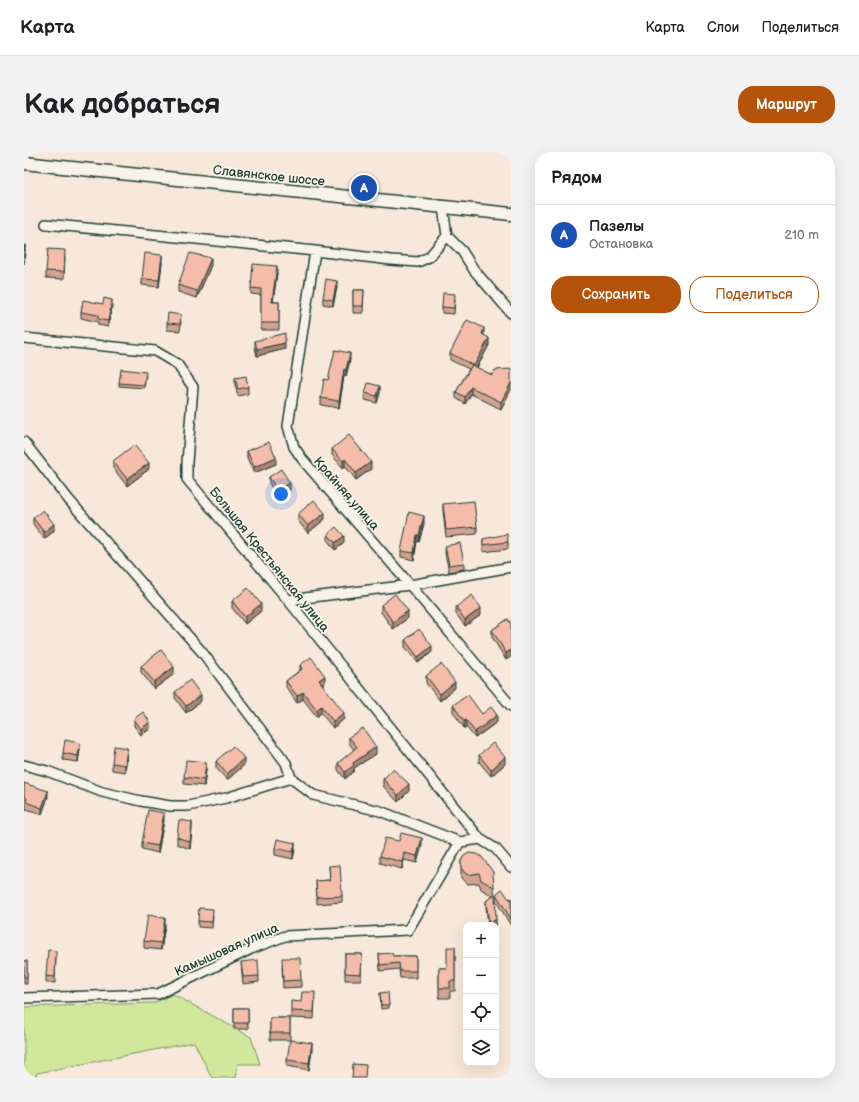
<!DOCTYPE html>
<html lang="ru">
<head>
<meta charset="utf-8">
<style>
	:root { --surface:#fff; --page:#f2f2f2; --text:#202124; --muted:#757577; --line:#e0e0e0; --accent:#b45309 }
	body { margin:0; font-family:"Balsamiq Sans",sans-serif; background:var(--page); color:var(--text) }
	.controls { position:absolute; right:12px; bottom:12px; display:grid; overflow:hidden; border-radius:8px; box-shadow:0 4px 16px #0002 }
	.controls button { width:36px; height:36px; display:grid; place-items:center; padding:0; border:0; border-bottom:1px solid var(--line); background:var(--surface); color:var(--text); font:20px sans-serif }
	.you { position:absolute; left:257px; top:342px; width:14px; height:14px; margin:-10px; border:3px solid #fff; border-radius:50%; background:#1a73e8; box-shadow:0 0 0 6px #1a73e833 }
	.badge { display:grid; place-items:center; width:26px; height:26px; border-radius:50%; background:var(--accent); color:#fff; font-size:13px; font-weight:700 }
	.pin { position:absolute; translate:-50% -50%; border:2px solid #fff; box-shadow:0 1px 4px #0006 }
	.list { margin:0; padding:0; list-style:none }
	h2 { display:flex; justify-content:space-between; align-items:center; height:52px; margin:0; padding:0 16px; font-size:17px }
	h2 small { font-size:13px; font-weight:400; color:var(--muted) }
	.list li { display:grid; grid-template-columns:26px 1fr auto; gap:12px; align-items:center; box-sizing:border-box; height:60px; padding:0 16px; border-top:1px solid var(--line) }
	.list b { display:block; font-size:15px; white-space:nowrap }
	.list p { margin:0; font-size:13px; white-space:nowrap; color:var(--muted) }
	.list em { font-size:13px; font-style:normal; color:var(--muted) }
	.actions { display:flex; gap:8px; padding:12px 16px }
	.actions a { flex:1; padding:9px 0; border:1px solid var(--accent); border-radius:16px; text-align:center; font-size:14px; color:var(--accent) }
	.actions .main { background:var(--accent); color:#fff }
	.icon { flex:none; width:22px; height:22px; fill:none; stroke:currentColor; stroke-width:2; stroke-linecap:round; stroke-linejoin:round }
	.map { position:relative; flex:none; width:487px; height:926px; overflow:hidden; border-radius:16px }
	header { display:flex; align-items:center; gap:24px; box-sizing:border-box; height:56px; padding:0 20px; background:var(--surface); border-bottom:1px solid var(--line) }
	header strong { font-size:19px }
	nav { display:flex; gap:22px; margin-inline-start:auto; font-size:14px }
	.intro { display:flex; align-items:center; justify-content:space-between; box-sizing:border-box; height:96px; padding:0 24px }
	h1 { margin:0; font-size:28px }
	.button { padding:10px 18px; border-radius:16px; background:var(--accent); color:#fff; font-size:14px; font-weight:700 }
	main { display:flex; gap:24px; padding:0 24px }
	aside { flex:1; background:var(--surface); border-radius:16px; box-shadow:0 4px 16px #0002 }
	.map>svg:first-child { display:block }
	.green { fill:#d0e79c; stroke:#789268 }
	.lines { fill:none; stroke-linecap:round; stroke-linejoin:round }
	.minor-casing { stroke:#1f3d34; stroke-width:12 }
	.secondary-casing { stroke:#1f3d34; stroke-width:15 }
	.minor { stroke:#f7f3e8; stroke-width:9 }
	.secondary { stroke:#f7f3e8; stroke-width:12 }
	.wall { fill:#d3a391; stroke:#1f3d34 }
	.shaded-wall { fill:#ac8476; stroke:#1f3d34 }
	.building { fill:#f5bda9; stroke:#1f3d34 }
	.labels { text-anchor:middle; stroke-width:3.5; stroke-linejoin:round; paint-order:stroke }
	.street-label { font-size:13px; fill:#1f3d34; stroke:#f7f3e8 }
</style>
</head>
<body>
<header>
<strong>Карта</strong>
<nav><a>Карта</a><a>Слои</a><a>Поделиться</a></nav>
</header>
<div class="intro"><h1>Как добраться</h1><a class="button">Маршрут</a></div>
<main>
<div class="map">
<svg width="487" height="926" viewBox="0 0 487 926">
	<rect width="100%" height="100%" fill="#f7e8db"/>
	<filter id="ink" filterUnits="userSpaceOnUse"><feTurbulence type="fractalNoise" baseFrequency=".025" numOctaves="2"/><feDisplacementMap in="SourceGraphic" scale="8" xChannelSelector="R" yChannelSelector="G"/><feConvolveMatrix kernelMatrix="1 2 1 2 8 2 1 2 1" color-interpolation-filters="sRGB"/></filter>
	<g filter="url(#ink)">
		<path class="green" d="M149 842 227 885 236 912H214L212 926H188L170 890 13 921 11 926H0V855L130 851Z"/>
		<g class="lines">
			<g class="minor-casing">
				<path id="minor" d="M419 55 423 84 438 99 450 118 487 161
					M22 72 291 99 367 108 394 110 405 105 423 84
					M291 99 264 274 270 295 279 308 386 433 487 554
					M0 186 131 199 153 212 169 235 163 310V327L264 448 456 687 472 697 487 715
					M0 290 45 348 178 500 262 611 267 626
					M264 448 386 433 487 415
					M0 613 23 619 78 640 117 649 146 654H164L202 646 267 626 289 643 356 659 436 690 456 687
					M0 846 134 842 227 797 261 784 384 778 436 690"/>
			</g>
			<g class="secondary-casing">
				<path id="secondary" d="M0 11 487 62"/>
			</g>
			<use href="#minor" class="minor"/>
			<use href="#secondary" class="secondary"/>
		</g>
		<path class="wall" d="M41 105 40 127 22 126V119Z
			M138 110 135 135 118 133V127Z
			M187 113 173 146 154 140V133Z
			M253 121 249 150H255V178H237V143L227 142V136Z
			M313 135 309 154 299 152V146Z
			M329 138H340L339 161H329Z
			M431 148 430 162 418 161V155Z
			M88 155 84 175 74 173V170L57 166V160Z
			M157 169 156 179 143 178V171Z
			M460 183V184L465 193 453 216 468 223 487 217 477 257 447 242 441 252 432 246V240L445 217 426 208V201Z
			M231 189 261 197 233 204 231 195Z
			M326 208 322 224H320L315 256 297 253V246L304 228Z
			M122 223 120 236 95 234V231Z
			M211 226 224 235V242L214 244 211 233Z
			M341 241H356L353 251 341 248Z
			M308 297 347 317 332 328 321 314 319 316 308 303Z
			M223 299 252 312 230 321 223 306Z
			M89 309 125 317 103 334 89 316Z
			M245 325 266 338 253 345 245 331Z
			M419 352 453 375V382L422 385 419 359Z
			M274 362 301 367 284 381 274 369Z
			M9 366 30 379 20 387 9 372Z
			M400 371 395 390 393 389 390 408 377 405V399Z
			M304 382 320 391 311 398 304 389Z
			M459 387 484 390V397L459 400Z
			M421 394 440 411V417L425 420 421 401Z
			M208 449 237 459 221 472 208 456Z
			M357 453 384 466 369 477 357 460Z
			M432 455 457 463 441 474 432 462Z
			M484 467 482 508 468 485V478Z
			M381 488 408 500 394 511 381 495Z
			M276 513 301 531 298 533 320 567 309 576 297 561 293 565 279 547 273 551 262 535V529L276 518Z
			M117 514 150 522 130 537 117 520Z
			M402 524 431 536 416 549 402 531Z
			M151 540 177 549 162 561 151 546Z
			M429 553 458 562 473 570 451 586 442 575 440 576 429 560Z
			M110 567 126 577 117 583 110 574Z
			M325 585 352 602 330 616V619L321 627 314 618V611L330 598 325 591Z
			M56 597 54 610 39 608V601Z
			M103 602 101 620 88 618V611Z
			M455 603 481 612 467 624 455 610Z
			M192 609 220 613 203 628 192 616Z
			M182 617 180 634 160 632V625Z
			M359 627 385 639 374 650 359 634Z
			M0 631 24 645 18 662 2 657V652L0 651Z
			M140 668 134 701 118 697V691Z
			M168 676 166 697 153 692V685Z
			M375 689 398 693 393 711 380 708 378 717 356 711V704Z
			M251 696 271 697 269 707 251 703Z
			M440 704 470 735 472 774V773H464L462 755V749L469 744 457 737 455 731 444 732 440 729 437 726V709Z
			M305 714 318 744V750L293 752 292 729 306 728Z
			M472 742 485 747 487 746V774L472 749Z
			M189 763 188 776 174 775V769Z
			M141 773 137 798 120 796V789Z
			M431 795V839H426V846H415V816H423Z
			M321 802H338L337 828H321Z
			M355 802 369 804H392V826H376L375 817 356 819Z
			M32 805 31 831H22V824Z
			M0 809H3V832H0Z
			M217 810 235 824V830L219 832Z
			M258 813 277 828V835L259 836Z
			M356 841 365 853V856L357 857Z
			M291 847 290 867 267 866V859L277 850Z
			M210 856H224V877H210Z
			M246 866H266V888H246Z
			M288 898 285 918 263 914V908Z"/>
		<path class="shaded-wall" d="M1 93V100L0 112V105Z
			M138 103V110L135 135V128Z
			M187 106V113L173 146V139Z
			M253 114V121L248 156V150Z
			M313 129V135L309 154V148Z
			M88 148V155L84 175V169Z
			M460 176V183L458 189V182Z
			M465 186V193L450 220V214Z
			M261 191V197L233 204V197Z
			M326 201V208L322 224V218Z
			M320 217V224L315 256V249Z
			M487 231V238L477 257V250Z
			M356 234V241L353 251V244Z
			M447 235V242L441 252V245Z
			M252 305V312L230 321V315Z
			M321 307V314L319 316V309Z
			M347 310V317L332 328V321Z
			M125 311V317L103 334V327Z
			M266 331V338L253 345V338Z
			M301 361V367L284 381V374Z
			M400 364V371L395 390V383Z
			M30 372V379L20 387V380Z
			M393 383V389L390 408V401Z
			M320 384V391L311 398V391Z
			M237 452V459L221 472V465Z
			M457 456V463L441 474V468Z
			M384 459V466L369 477V470Z
			M408 494V500L394 511V505Z
			M487 498V505L482 508V501Z
			M150 515V522L130 537V530Z
			M301 524V531L295 535V528Z
			M431 530V536L416 549V542Z
			M279 540V547L273 551V544Z
			M177 543V549L162 561V554Z
			M297 554V561L293 565V558Z
			M320 561V567L309 576V569Z
			M473 563V570L451 586V580Z
			M442 568V575L440 576V569Z
			M126 570V577L117 583V577Z
			M56 591V597L54 610V604Z
			M352 595V602L330 616V619L321 627V620L329 611Z
			M103 596V602L101 620V613Z
			M481 605V612L467 624V618Z
			M220 606V613L203 628V622Z
			M182 610V617L180 634V628Z
			M385 632V639L374 650V643Z
			M24 639V645L18 662V656Z
			M140 661V668L134 701V694Z
			M168 670V676L166 697V690Z
			M398 686V693L393 711V704Z
			M271 691V697L269 707V700Z
			M380 701V708L378 717V710Z
			M141 766V773L137 798V791Z
			M472 767V774V773H465V772Z
			M288 891V898L285 918V911Z"/>
		<path class="building" d="M0 93H1L0 105Z
			M24 97 41 98 40 120 22 119Z
			M121 101 138 103 135 128 118 127Z
			M166 101 187 106 173 139 154 133Z
			M229 112 253 114 248 150H255V171H237V137L227 136Z
			M302 127 313 129 309 148 299 146Z
			M329 138H340L339 154H329Z
			M419 141 431 142 430 156 418 155Z
			M80 146 88 148 84 169 74 167V163L57 160 59 148 79 152Z
			M144 161 157 163 156 172 143 171Z
			M443 168 460 176 458 182 465 186 450 214 426 201Z
			M261 181V191L233 197 231 189Z
			M311 198 326 201 322 218 320 217 315 249 297 246 300 227 304 228Z
			M448 213 468 223 471 218 487 217V231L477 250 447 235 441 245 432 240Z
			M97 217 122 220 120 233 95 231Z
			M222 224 224 235 214 237 211 226Z
			M344 231 356 234 353 244 341 241Z
			M325 283 347 310 332 321 321 307 319 309 308 297Z
			M245 290 252 305 230 315 223 299Z
			M110 293 125 311 103 327 89 309Z
			M257 317 266 331 253 338 245 325Z
			M290 348 301 361 284 374 274 362Z
			M450 349 453 375 422 378 419 352Z
			M19 358 30 372 20 380 9 366Z
			M385 360 400 364 395 383H393L390 401 377 399Z
			M312 375 320 384 311 391 304 382Z
			M483 382 484 390 459 393V387Z
			M436 391 440 411 425 413 421 394Z
			M224 436 237 452 221 465 208 449Z
			M371 442 384 459 369 470 357 453Z
			M448 443 457 456 441 468 432 455Z
			M484 467 487 472V498L482 501 468 478Z
			M395 477 408 494 394 505 381 488Z
			M137 498 150 515 130 530 117 514Z
			M287 505 301 524 295 528 320 561 309 569 297 554 293 558 279 540 273 544 262 529 278 517 276 513Z
			M417 512 431 530 416 542 402 524Z
			M166 528 177 543 162 554 151 540Z
			M444 543 458 562 467 555 473 563 451 580 442 568 440 569 429 553Z
			M119 560 126 570 117 577 110 567Z
			M339 576 352 595 329 611 330 613 321 620 314 611 333 595 325 585Z
			M41 588 56 591 54 604 39 601Z
			M469 591 481 605 467 618 455 603Z
			M90 594 103 596 101 613 88 611Z
			M209 594 220 606 203 622 192 609Z
			M162 608 182 610 180 628 160 625Z
			M369 617 385 632 374 643 359 627Z
			M0 631 24 639 18 656 2 650 3 646 0 644Z
			M124 658 140 661 134 694 118 691Z
			M155 668 168 670 166 690 153 685Z
			M377 681 398 686 393 704 380 701 378 710 356 704 361 686 375 689Z
			M253 687 271 691 269 700 251 696Z
			M445 701 453 702 458 705 469 720 470 735 457 728 455 721 444 723 440 720 437 716V709L440 704Z
			M316 713 318 744 293 745 292 729 306 728 305 714Z
			M478 737 485 747 487 746V767L472 742Z
			M471 743 472 767 465 772 462 749Z
			M175 756 189 757 188 770 174 769Z
			M124 763 141 766 137 791 120 789Z
			M423 795H431V829H426V836H415V816H423Z
			M24 798 32 799 31 825 22 824Z
			M368 801 369 804H392V819H376L375 811 356 813 355 802Z
			M321 802H338L337 822 321 821Z
			M258 806H276L277 828 259 829Z
			M234 808 235 824 219 825 217 810Z
			M0 809H3V825H0Z
			M278 840H291L290 860 267 859V849L277 850Z
			M364 840 365 853H357L356 841Z
			M210 856H224V871H210Z
			M246 866H266V881H246Z
			M266 888 288 891 285 911 263 908Z
			M329 912 342 913 341 926H328Z"/>
	</g>
	<g class="labels">
		<g class="street-label">
			<text transform="translate(245 23) rotate(6)" y="5">Славянское шоссе</text>
			<text transform="translate(323 341) rotate(49)" y="5">Крайняя улица</text>
			<text transform="translate(246 407) rotate(51)" y="5">Большая Крестьянская улица</text>
			<text transform="translate(202 797) rotate(-24)" y="5">Камышовая улица</text>
		</g>
	</g>
</svg>
<div class="controls">
<button>+</button>
<button>−</button>
<button><svg class="icon" aria-label="locate" viewBox="0 0 24 24"><circle cx="12" cy="12" r="6"/><path d="M12 2v4M12 18v4M2 12h4M18 12h4"/></svg></button>
<button><svg class="icon" aria-label="layers" viewBox="0 0 24 24"><path d="M12 4l9 5-9 5-9-5zM3 14l9 5 9-5"/></svg></button>
</div>
<div class="you"></div>
<div class="pin badge" style="left:340px;top:36px;background:#1a4fb4">A</div>
</div>
<aside>
<h2>Рядом<small></small></h2>
<ul class="list">
<li><span class="badge" style="background:#1a4fb4">A</span><div><b>Пазелы</b><p>Остановка</p></div><em>210 m</em></li>
</ul>
<div class="actions"><a class="main">Сохранить</a><a>Поделиться</a></div>
</aside>
</main>
</body>
</html>
